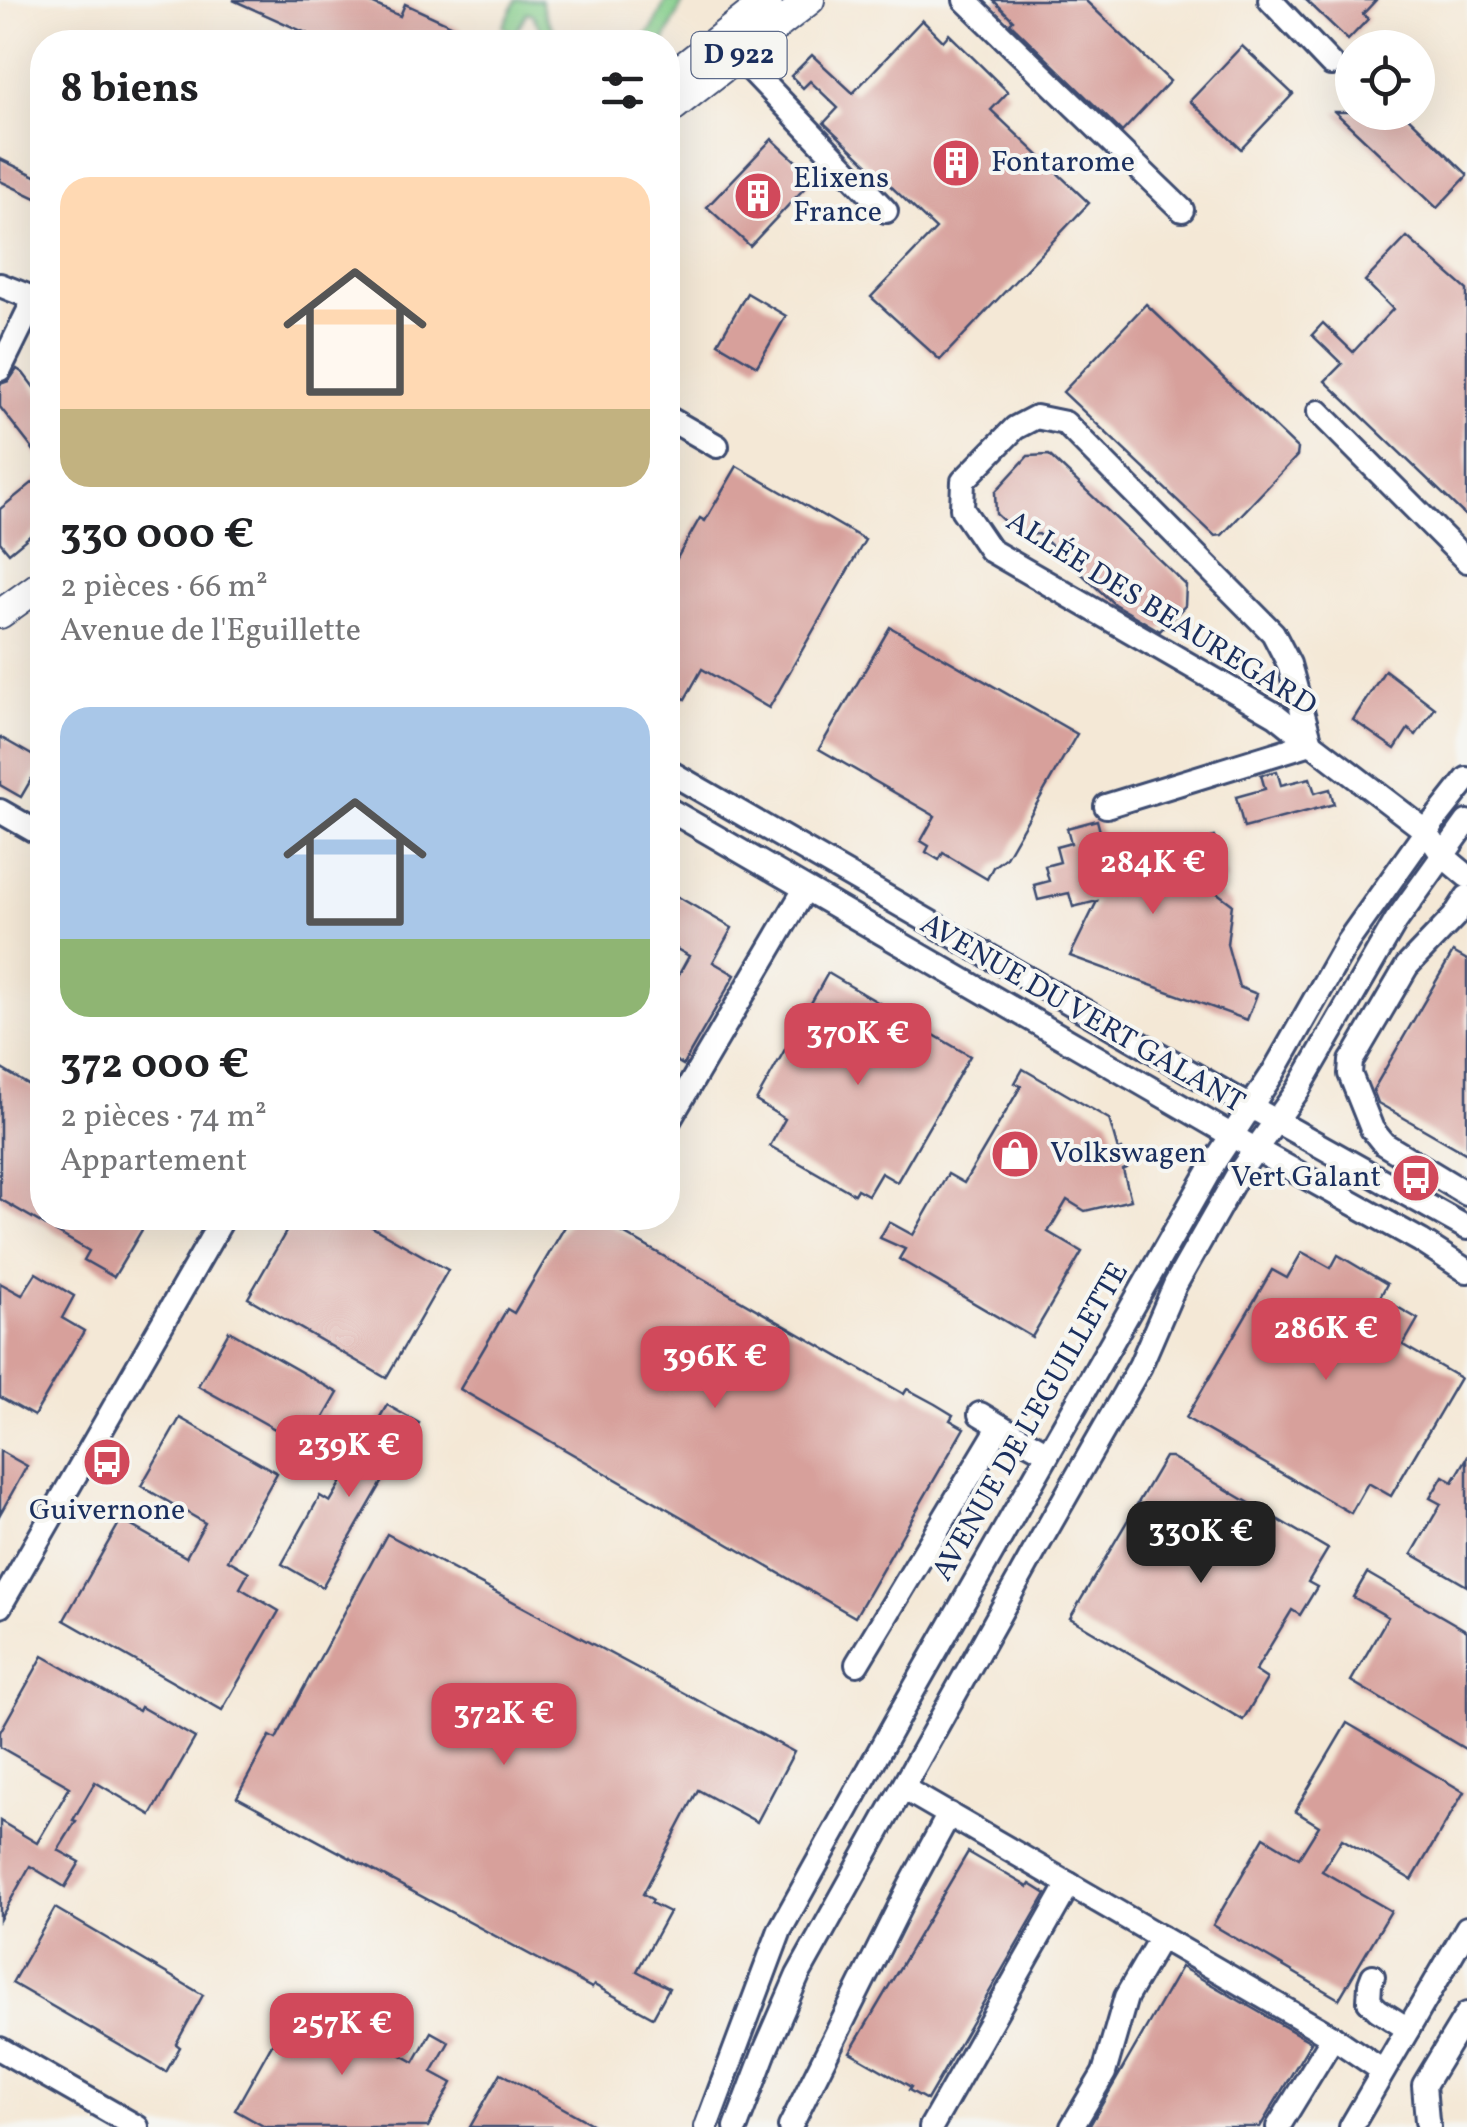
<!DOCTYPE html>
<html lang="fr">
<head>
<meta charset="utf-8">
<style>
	:root { --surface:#fff; --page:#f6f6f6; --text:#202124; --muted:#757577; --accent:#d1495b }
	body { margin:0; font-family:Vollkorn,serif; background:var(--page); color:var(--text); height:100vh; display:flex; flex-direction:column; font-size:38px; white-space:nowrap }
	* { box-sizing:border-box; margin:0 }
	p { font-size:32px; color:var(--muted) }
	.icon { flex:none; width:55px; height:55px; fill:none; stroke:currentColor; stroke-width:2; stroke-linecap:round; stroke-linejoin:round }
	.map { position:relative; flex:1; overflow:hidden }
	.panel { position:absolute; left:30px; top:30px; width:650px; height:1200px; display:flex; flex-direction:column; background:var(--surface); border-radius:40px; box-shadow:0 10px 40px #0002 }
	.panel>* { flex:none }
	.tools { position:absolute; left:1335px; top:30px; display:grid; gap:20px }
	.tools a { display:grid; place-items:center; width:100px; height:100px; border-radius:50%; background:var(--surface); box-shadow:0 10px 40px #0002; font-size:50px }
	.price { position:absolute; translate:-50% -85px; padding:0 22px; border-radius:20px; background:var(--accent); color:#fff; font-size:32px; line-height:65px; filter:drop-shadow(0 2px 5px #0008) }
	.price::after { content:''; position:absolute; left:50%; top:60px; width:30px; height:22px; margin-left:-15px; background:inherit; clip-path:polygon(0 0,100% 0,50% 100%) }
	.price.current { background:#222; color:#fff }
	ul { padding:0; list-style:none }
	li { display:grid; align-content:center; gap:20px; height:530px; padding:0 30px }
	li span { display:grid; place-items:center; height:310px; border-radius:30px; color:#555 }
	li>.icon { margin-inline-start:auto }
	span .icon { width:180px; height:180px; fill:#fffc; stroke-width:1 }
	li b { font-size:42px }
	h2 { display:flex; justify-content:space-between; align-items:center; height:120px; padding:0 30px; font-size:42px }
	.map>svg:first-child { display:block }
	.green { fill:#85ce8b; stroke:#507e74; stroke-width:2.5 }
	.building { fill:#d7a09b }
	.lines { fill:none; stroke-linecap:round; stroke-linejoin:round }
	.minor-casing { stroke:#3c4b70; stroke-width:28 }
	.major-casing { stroke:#3c4b70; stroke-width:32 }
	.minor { stroke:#fff; stroke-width:22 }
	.major { stroke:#fff; stroke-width:28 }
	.labels { text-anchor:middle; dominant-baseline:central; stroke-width:8; stroke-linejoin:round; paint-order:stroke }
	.shield { fill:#f6f6f2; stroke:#5d6b8a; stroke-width:2.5 }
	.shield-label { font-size:28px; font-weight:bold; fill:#1b2f5e }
	.poi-label { font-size:30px; fill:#1b2f5e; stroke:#f6f6f2; text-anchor:start }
	.street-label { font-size:30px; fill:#1b2f5e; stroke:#f6f6f2 }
</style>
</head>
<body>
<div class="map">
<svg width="1467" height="2127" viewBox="0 0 1467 2127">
	<rect width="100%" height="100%" fill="#f6f6f2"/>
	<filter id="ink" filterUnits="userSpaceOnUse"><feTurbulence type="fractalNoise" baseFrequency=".01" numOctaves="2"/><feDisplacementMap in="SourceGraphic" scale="20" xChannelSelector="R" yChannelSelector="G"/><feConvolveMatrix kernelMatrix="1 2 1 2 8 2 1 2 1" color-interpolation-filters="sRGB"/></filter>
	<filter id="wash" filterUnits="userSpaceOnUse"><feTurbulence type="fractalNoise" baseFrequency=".0048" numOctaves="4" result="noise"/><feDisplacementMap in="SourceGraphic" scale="40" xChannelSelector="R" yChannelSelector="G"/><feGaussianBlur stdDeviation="2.25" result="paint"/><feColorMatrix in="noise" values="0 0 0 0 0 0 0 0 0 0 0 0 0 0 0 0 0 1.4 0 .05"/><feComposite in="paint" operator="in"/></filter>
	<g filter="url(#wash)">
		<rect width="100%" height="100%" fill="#f4e8d6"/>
		<!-- green -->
		<g class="green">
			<path d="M516 0H541C545 20 552 31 568 42H547L532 14 527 12 515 34 503 27Z"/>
			<path d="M666 0H684L664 42H638L652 29Z"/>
		</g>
		<g id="blocks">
			<!-- building -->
			<g class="building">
				<path d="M233 0H365L400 16 405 4 462 30 456 42H326Z"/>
				<path d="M993 0H1085L1170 81 1122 132 1010 23 1013 20Z"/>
				<path d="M1306 0H1376L1363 14 1368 19 1348 40Z"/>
				<path d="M922 20 943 41 949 34 1008 92 991 110 1089 203 940 360 871 297 936 229 824 123 838 108 810 81 803 88 791 76 812 55 853 93Z"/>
				<path d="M1242 46 1293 94 1241 149 1190 101Z"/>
				<path d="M1335 112H1403L1467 174V176L1437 208Z"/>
				<path d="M772 139 814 178 750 246 707 207Z"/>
				<path d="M0 159 42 179V201L0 181Z"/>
				<path d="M1407 237 1467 290V517L1325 381 1342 364 1312 335 1323 323 1353 352 1393 309 1365 281Z"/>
				<path d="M747 293 786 316 757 366 718 343Z"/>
				<path d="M1146 304 1298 449 1297 456 1222 535 1215 536 1063 392Z"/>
				<path d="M17 369 23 373 42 398V461L0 407V384L9 381Z"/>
				<path d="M1049 455 1186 585 1185 606 1160 631 1114 604 1039 534 1020 536 996 514 995 492 1028 456Z"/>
				<path d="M737 466 865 540 769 708 702 669 685 699 668 689V574L700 518 705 521Z"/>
				<path d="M42 475V526L9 553 0 542V509Z"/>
				<path d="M890 627 1077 734 1006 857 993 867 987 879 943 853 939 860 926 852 929 846 921 841 935 816 819 749Z"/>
				<path d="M1385 670 1435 708 1416 735 1408 729 1395 749 1353 720Z"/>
				<path d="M0 737 42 761 21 797 0 785Z"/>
				<path d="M1277 771 1281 785 1310 778 1315 793 1330 789 1334 804 1244 828 1236 797 1265 789 1261 775Z"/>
				<path d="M1097 820 1109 865 1214 837 1227 881 1208 886 1232 904 1227 944 1239 987 1257 994 1247 1020 1070 956 1097 901 1073 907 1069 893 1038 900 1034 885 1049 881 1045 866 1060 862 1056 847 1071 843 1067 828Z"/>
				<path d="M668 891 732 928 713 962 735 975 683 1065 668 1056V994L689 956 668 944Z"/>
				<path d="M1453 952 1467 960V1154L1378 1103 1373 1090Z"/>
				<path d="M828 973 903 1017 906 1012 925 1023 922 1028 970 1056 897 1182 881 1173 868 1195 857 1189 854 1194 770 1146 785 1119 756 1101Z"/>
				<path d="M0 1068 42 1093V1218H149L114 1277 84 1260 89 1251 0 1199Z"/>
				<path d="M1023 1069 1109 1119 1118 1150 1122 1149 1127 1168 1123 1170 1131 1200 1085 1211 1067 1200 1048 1232 1082 1252 1032 1337 899 1259 905 1249 880 1238 889 1222 913 1235 948 1174 964 1183 1021 1086 1015 1083Z"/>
				<path d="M294 1218H356L448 1270 386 1378 248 1298Z"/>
				<path d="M570 1218H597L904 1394 907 1389 935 1404 953 1415 950 1420 964 1428 855 1617 460 1389 507 1309 514 1313Z"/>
				<path d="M1302 1252 1331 1268 1338 1255 1387 1284 1380 1297 1418 1319 1403 1345 1460 1378 1391 1496 1368 1483 1351 1513 1186 1418 1272 1270 1287 1278Z"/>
				<path d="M36 1273 74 1296 62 1318 84 1331 34 1416 0 1397V1283L22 1295Z"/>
				<path d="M229 1331 338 1393 307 1447 198 1386Z"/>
				<path d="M387 1405 419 1423 405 1447 403 1446 322 1587 282 1564 320 1496 330 1502Z"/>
				<path d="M180 1418 277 1473 228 1560 249 1572 240 1588 279 1611 222 1710 64 1620 121 1520 186 1557 205 1523 141 1486Z"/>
				<path d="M0 1451 27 1466 0 1514Z"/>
				<path d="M1165 1457H1171L1328 1549 1308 1582 1317 1587 1300 1615 1292 1610 1255 1671 1267 1679 1243 1720 1070 1618Z"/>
				<path d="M1467 1458V1586L1412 1554 1441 1504 1430 1498 1443 1476 1453 1482Z"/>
				<path d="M387 1534 794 1752 757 1822 698 1790 643 1894 653 1900 651 1903 669 1912 637 1971 669 1988 653 2017 594 1985 592 1988 237 1797 270 1736 276 1739Z"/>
				<path d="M1367 1573 1467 1631V1750L1351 1681 1388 1617 1353 1597Z"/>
				<path d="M43 1656 139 1711 141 1707 195 1738 151 1815 95 1782 73 1820 76 1821 58 1850 80 1862 65 1887 30 1866 0 1919V1821L37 1843 70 1787 0 1747V1732Z"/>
				<path d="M1347 1723 1464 1792 1412 1880 1342 1839 1322 1871 1391 1911 1339 1999 1213 1925 1264 1837 1299 1858 1319 1826 1295 1811Z"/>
				<path d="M968 1852 1028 1887 1030 1884 1046 1894 927 2100 909 2090 911 2087 850 2052Z"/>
				<path d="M55 1908 203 1995 176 2044 180 2047 166 2072 12 1983Z"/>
				<path d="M1181 1967 1311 2042 1260 2127H1089Z"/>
				<path d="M296 1996 414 2062 431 2032 449 2042 432 2072 452 2083 428 2127H265L235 2110 287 2017 285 2015Z"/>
				<path d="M501 2073 597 2127H470Z"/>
			</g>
		</g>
	</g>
	<g filter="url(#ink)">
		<use href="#blocks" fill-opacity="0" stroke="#3c4b70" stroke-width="2.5"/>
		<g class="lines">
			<!-- minor casing -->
			<g class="minor-casing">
				<g id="minor">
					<path d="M965 0 1182 210"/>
					<path d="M1270 0 1331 64"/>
					<path d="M738 56 886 211"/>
					<path d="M0 285 30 297 40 312"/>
					<path d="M0 369 33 302"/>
					<path d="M1319 412 1467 561"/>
					<path d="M1036 417 1065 423 1273 633 1289 664 1311 743 1276 715 990 550 962 509 963 481 1015 428Z"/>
					<path d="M668 418 717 446"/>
					<path d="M668 771 1221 1090 1467 1228"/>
					<path d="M1106 806 1311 743 1426 831 1443 856 1467 876"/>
					<path d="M668 809 1255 1149 1421 1241 1467 1271"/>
					<path d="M0 811 42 835"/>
					<path d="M1467 897 1454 917 1407 966 1355 1055 1351 1061 1350 1074 1372 1129 1384 1144 1467 1194"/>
					<path d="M668 1118 670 1119 805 889"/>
					<path d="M1000 1426 1048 1453"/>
					<path d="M0 1606 223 1218"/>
					<path d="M857 1664 1000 1426 980 1414"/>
					<path d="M903 1788 1333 2037 1278 2127"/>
					<path d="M1373 1976 1370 1984 1369 2001 1378 2010 1408 2029"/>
					<path d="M1333 2037 1383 2071"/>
					<path d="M0 2049 137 2127"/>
					<path d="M706 2127 780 1930 906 1703 1215 1161 1273 1073 1348 941 1426 831 1467 779"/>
					<path d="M736 2127 765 2051 798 1975 1034 1552 1140 1366 1175 1285 1238 1174 1298 1090 1396 921 1467 822"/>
					<path d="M790 2127 908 1890 949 1814"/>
					<path d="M931 2127 1069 1884"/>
					<path d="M1072 2127 1104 2073 1126 1997 1161 1937"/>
					<path d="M1351 2127 1467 1928"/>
					<path d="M1429 2127 1427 2121 1424 2085 1467 2014"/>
				</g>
			</g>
			<!-- major casing -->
			<g class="major-casing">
				<g id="major">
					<path d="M668 79 768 0"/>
					<path d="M668 111 810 0"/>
					<path d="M0 614 42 584"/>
				</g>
			</g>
			<!-- minor -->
			<use href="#minor" class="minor"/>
			<!-- major -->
			<use href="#major" class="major"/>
		</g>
	</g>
	<!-- icons -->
	<defs>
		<g id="building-disc" transform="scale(2.5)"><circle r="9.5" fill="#d1495b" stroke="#f6f6f2"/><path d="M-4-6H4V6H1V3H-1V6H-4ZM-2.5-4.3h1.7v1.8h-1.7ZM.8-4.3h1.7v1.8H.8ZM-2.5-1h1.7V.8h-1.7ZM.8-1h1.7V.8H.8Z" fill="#fff"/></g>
		<g id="shop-disc" transform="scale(2.5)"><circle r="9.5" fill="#d1495b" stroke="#f6f6f2"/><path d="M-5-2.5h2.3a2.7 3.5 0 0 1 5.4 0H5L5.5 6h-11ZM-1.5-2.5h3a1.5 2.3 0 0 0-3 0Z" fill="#fff"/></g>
		<g id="bus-disc" transform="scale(2.5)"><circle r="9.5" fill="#d1495b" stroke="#f6f6f2"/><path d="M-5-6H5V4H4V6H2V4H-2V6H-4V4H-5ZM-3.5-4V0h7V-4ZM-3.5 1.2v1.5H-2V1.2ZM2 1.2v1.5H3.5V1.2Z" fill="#fff"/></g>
	</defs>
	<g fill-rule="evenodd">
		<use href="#building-disc" x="956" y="163"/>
		<use href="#building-disc" x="758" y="196"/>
		<use href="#shop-disc" x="1015" y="1154"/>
		<use href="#bus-disc" x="1416" y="1178"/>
		<use href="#bus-disc" x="107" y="1462"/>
	</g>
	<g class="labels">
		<!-- shield labels -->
		<rect class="shield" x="691.5" y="32" width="95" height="46" rx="8"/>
		<g class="shield-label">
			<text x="739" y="55">D 922</text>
		</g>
		<!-- poi labels -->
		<g class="poi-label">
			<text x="991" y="163">Fontarome</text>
			<text x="793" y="179">Elixens<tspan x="793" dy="34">France</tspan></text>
			<text x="1050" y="1154">Volkswagen</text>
			<text x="1381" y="1178" text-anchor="end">Vert Galant</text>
			<text x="107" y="1511" text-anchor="middle">Guivernone</text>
		</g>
		<!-- street labels -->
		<g class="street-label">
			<text transform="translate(1161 614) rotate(32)">ALLÉE DES BEAUREGARD</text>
			<text transform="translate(1082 1014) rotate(30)">AVENUE DU VERT GALANT</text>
			<text transform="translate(1031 1422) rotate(-60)">AVENUE DE L'EGUILLETTE</text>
		</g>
	</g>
</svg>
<div class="tools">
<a><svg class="icon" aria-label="locate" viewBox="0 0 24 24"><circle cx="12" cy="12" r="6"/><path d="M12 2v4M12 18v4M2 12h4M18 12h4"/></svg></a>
</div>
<b class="price" style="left:1153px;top:917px">284K €</b>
<b class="price" style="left:858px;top:1088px">370K €</b>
<b class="price" style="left:1326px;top:1383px">286K €</b>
<b class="price" style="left:715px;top:1411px">396K €</b>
<b class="price" style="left:349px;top:1500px">239K €</b>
<b class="price current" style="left:1201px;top:1586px">330K €</b>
<b class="price" style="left:504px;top:1768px">372K €</b>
<b class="price" style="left:342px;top:2078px">257K €</b>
<section class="panel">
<h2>8 biens<svg class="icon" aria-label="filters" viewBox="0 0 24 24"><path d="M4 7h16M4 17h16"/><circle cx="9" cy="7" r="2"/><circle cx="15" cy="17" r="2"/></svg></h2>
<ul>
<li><span style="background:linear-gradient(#ffd9b3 75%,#c2b280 0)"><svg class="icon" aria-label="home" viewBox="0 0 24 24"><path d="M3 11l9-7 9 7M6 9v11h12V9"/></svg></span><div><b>330 000 €</b><p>2 pièces · 66 m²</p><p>Avenue de l'Eguillette</p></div></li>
<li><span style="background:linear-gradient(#a9c7e8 75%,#8fb573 0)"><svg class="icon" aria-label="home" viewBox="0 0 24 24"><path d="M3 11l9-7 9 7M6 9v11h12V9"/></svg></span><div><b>372 000 €</b><p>2 pièces · 74 m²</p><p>Appartement</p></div></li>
</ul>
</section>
</div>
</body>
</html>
